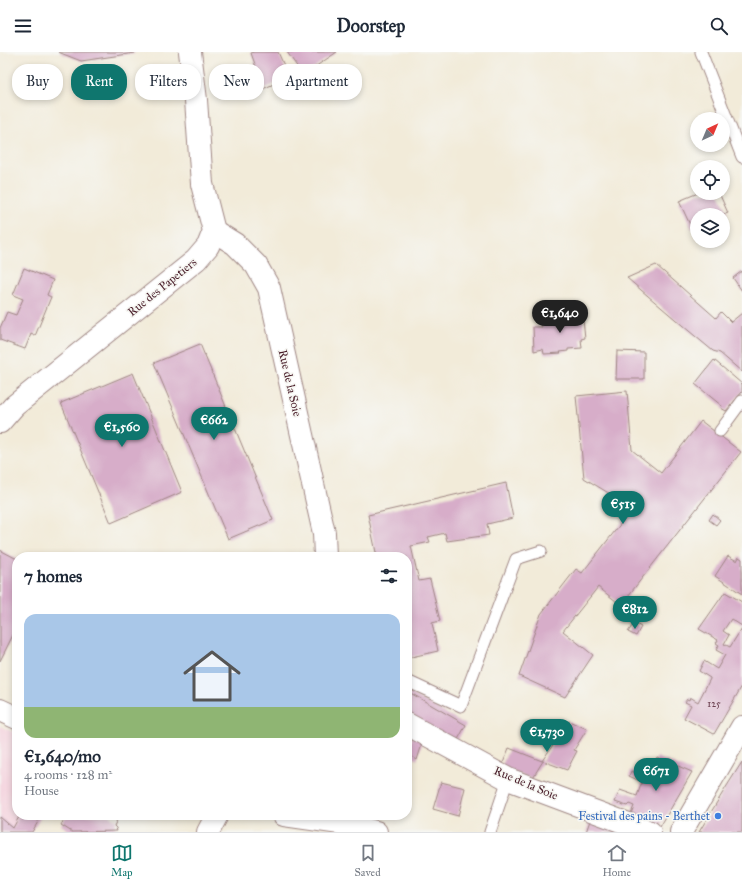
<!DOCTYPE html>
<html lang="en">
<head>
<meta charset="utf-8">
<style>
	:root { --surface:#fff; --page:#f2f2f3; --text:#1f2937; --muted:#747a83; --line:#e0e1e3; --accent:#0f766e }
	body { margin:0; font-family:"IM FELL Great Primer",serif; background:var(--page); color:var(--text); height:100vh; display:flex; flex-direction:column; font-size:15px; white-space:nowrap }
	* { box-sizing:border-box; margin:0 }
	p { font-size:13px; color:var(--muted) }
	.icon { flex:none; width:22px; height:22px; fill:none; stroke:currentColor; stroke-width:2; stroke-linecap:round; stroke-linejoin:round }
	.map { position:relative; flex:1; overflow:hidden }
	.side { position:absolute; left:12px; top:500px; width:400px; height:268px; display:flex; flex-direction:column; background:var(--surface); border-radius:16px; box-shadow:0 2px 6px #0003 }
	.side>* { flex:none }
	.hud { position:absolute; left:12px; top:12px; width:400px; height:36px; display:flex; gap:8px }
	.needle { width:26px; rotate:44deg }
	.controls { position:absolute; left:690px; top:60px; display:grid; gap:8px }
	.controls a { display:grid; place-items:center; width:40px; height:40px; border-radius:50%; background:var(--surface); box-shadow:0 2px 6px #0003; font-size:20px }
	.price { position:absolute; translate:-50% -34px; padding:0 9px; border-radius:14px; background:var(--accent); color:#fff; font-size:13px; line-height:26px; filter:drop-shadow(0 1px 2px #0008) }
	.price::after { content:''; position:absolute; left:50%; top:24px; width:12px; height:9px; margin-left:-6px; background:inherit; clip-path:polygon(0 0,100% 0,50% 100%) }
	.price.selected { background:#222; color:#fff }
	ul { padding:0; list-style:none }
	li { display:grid; align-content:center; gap:8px; height:212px; padding:0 12px }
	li+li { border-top:1px solid var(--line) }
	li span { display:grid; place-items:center; height:124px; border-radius:12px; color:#555 }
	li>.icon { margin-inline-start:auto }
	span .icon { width:72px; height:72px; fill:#fffc; stroke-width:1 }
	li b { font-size:17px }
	h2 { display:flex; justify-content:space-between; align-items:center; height:48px; padding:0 12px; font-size:17px }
	.chip { padding:0 14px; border-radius:16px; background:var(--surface); box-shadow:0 2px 6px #0003; font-size:14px; line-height:36px }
	.chip.selected { background:var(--accent); color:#fff }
	header { display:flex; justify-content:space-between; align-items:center; height:52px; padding:0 12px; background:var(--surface); font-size:18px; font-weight:700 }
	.tab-bar { display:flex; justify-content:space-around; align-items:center; height:56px; border-top:1px solid var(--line); background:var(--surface); font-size:11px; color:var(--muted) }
	.tab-bar a { display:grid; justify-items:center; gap:2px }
	.tab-bar .selected { color:var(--accent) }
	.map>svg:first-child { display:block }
	.built { fill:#f4cfdc }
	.building { fill:#d7adc9 }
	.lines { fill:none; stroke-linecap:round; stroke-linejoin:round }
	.service-casing { stroke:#9e8582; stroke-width:13 }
	.minor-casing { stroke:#9e8582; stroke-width:24 }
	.tertiary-casing { stroke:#9e8582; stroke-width:24 }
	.service { stroke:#fff; stroke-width:11 }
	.minor { stroke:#fff; stroke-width:22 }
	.tertiary { stroke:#fff; stroke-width:22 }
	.shop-dot { fill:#3f7fe0; stroke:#f6f6f2; stroke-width:1.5 }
	.labels { text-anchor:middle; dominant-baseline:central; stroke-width:3; stroke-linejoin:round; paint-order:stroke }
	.number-label { font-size:10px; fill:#6d4252 }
	.street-label { font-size:12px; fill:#4a1f2b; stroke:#f6f6f2 }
	.shop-label { font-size:12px; fill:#366cbe; stroke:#f6f6f2; text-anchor:end }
</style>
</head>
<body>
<header><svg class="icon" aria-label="menu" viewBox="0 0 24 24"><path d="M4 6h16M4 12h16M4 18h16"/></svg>Doorstep<svg class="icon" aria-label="search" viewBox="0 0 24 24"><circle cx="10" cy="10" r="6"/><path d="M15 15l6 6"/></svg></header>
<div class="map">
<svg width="742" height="780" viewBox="0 0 742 780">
	<rect width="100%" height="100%" fill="#f6f6f2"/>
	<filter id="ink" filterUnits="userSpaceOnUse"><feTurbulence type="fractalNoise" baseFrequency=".025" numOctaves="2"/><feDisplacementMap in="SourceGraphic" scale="8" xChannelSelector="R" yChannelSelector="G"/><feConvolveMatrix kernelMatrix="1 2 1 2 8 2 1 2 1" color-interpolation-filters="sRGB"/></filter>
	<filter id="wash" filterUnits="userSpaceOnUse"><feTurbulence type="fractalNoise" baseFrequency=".012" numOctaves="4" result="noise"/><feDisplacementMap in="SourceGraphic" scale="16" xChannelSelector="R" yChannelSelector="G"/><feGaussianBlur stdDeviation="0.9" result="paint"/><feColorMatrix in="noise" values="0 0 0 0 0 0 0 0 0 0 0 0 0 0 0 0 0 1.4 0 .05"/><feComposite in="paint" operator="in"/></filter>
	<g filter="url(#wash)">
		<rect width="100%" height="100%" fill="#f2ebd9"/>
		<!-- built -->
		<path class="built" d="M0 674 17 682V763H20L10 780H0Z"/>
		<g id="blocks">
			<!-- building -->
			<g class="building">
				<path d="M58 0H135V1L81 9Z"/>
				<path d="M254 0H278L289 25 243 46 233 24 256 15 251 1Z"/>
				<path d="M287 0H337L303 23Z"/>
				<path d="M698 141H719L728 161 723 163H697V175L692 177 679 149Z"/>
				<path d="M656 213 716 266 721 260 731 270 742 261V320L720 301 713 299 689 279 627 226Z"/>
				<path d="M24 216 53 228 47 243 51 245 35 284 31 282 25 297 0 288V276L7 260 16 263 23 247 13 243Z"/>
				<path d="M742 219V239L733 226Z"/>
				<path d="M582 258 585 286 581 287 582 296 568 297V299L560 300 561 301 544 302 543 297 534 299 533 275H542L541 270 557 268V265L570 264 569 260Z"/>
				<path d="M200 292 273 468 228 487 154 311Z"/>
				<path d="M617 299 644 300V327H616Z"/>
				<path d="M714 308 742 332V340L726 359 721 356 722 354 695 332Z"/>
				<path d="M133 321 182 440 111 471 61 351Z"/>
				<path d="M627 339 632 398 661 421 701 369 741 400 621 553 598 535 563 579 593 603 565 645 519 624 541 562 576 517 582 521 633 456 584 426 576 344Z"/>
				<path d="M506 431 513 466 487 472 489 483 447 489 445 481 428 485 430 490 411 494 419 529 430 527 440 569 432 571 438 599 407 606V505H377L368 463Z"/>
				<path d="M713 462 720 468 716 473 709 468Z"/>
				<path d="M0 498 17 507V575L0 609Z"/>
				<path d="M728 504 737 509 739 505 742 507V542L715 524Z"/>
				<path d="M725 540 742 550V574L731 567 723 579 729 583 724 592 730 595 742 576V634L714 682 684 666 691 653 685 650 687 647 689 648 690 645 698 650 710 627V626L699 619 704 609 717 617 725 603 716 598 719 593 716 591 718 588 699 577Z"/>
				<path d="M634 571 641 575 636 584 628 580Z"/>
				<path d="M407 639 466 673 456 691 407 662Z"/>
				<path d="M569 669 587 677 574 698 577 699 567 718 543 709 532 727 501 716 509 696 542 709Z"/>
				<path d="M413 683 423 689 417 708 407 701Z"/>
				<path d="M657 705 692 720 660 775 630 764 634 754 629 752 627 754 615 750 620 738 637 744 642 730 629 724 631 719 648 726 649 723H647L648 720 650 721Z"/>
				<path d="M742 710V780H699L725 737Z"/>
				<path d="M441 730 465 736 458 764 433 757Z"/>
				<path d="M20 763H42L32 780H0V765L13 776Z"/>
				<path d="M67 763H108L117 768 114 774 116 776 117 779 72 780 61 773Z"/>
				<path d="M592 763 637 780H586Z"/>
			</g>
		</g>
	</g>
	<g filter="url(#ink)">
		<use href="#blocks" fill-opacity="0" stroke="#9e8582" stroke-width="1"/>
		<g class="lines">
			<!-- service casing -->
			<g class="service-casing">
				<g id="service">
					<path d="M701 0 742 105"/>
					<path d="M720 379 742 349"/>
					<path d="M407 629 461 654 516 507 541 499"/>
					<path d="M490 780 508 727"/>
				</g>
			</g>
			<!-- minor casing -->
			<g class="minor-casing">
				<g id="minor">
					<path d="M214 179 235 192 256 213 269 236 324 481 325 505"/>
					<path d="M0 370 14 354 196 208 208 194 214 179 202 132 196 48 190 0"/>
					<path d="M407 672 508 727 650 780"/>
					<path d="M208 780 217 763"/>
				</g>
			</g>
			<!-- tertiary casing -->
			<g class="tertiary-casing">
				<g id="tertiary">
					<path d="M0 658 17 666"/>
					<path d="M284 763 347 772 376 780"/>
					<path d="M681 780 742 675"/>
				</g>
			</g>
			<!-- service -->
			<use href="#service" class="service"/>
			<!-- minor -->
			<use href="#minor" class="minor"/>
			<!-- tertiary -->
			<use href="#tertiary" class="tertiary"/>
		</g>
	</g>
	<!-- markers -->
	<circle class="shop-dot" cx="718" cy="764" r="4"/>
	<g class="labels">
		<!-- number labels -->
		<g class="number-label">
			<text x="714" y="652">125</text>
		</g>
		<!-- street labels -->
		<g class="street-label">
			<text transform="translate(162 235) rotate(-39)">Rue des Papetiers</text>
			<text transform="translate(290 331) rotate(77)">Rue de la Soie</text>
			<text transform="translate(526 731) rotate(23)">Rue de la Soie</text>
		</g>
		<!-- shop labels -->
		<g class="shop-label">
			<text x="710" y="764">Festival des pains - Berthet</text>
		</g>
	</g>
</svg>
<div class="controls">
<a><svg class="needle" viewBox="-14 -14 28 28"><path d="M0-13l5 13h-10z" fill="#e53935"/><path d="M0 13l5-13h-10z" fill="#747a83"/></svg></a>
<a><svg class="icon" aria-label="locate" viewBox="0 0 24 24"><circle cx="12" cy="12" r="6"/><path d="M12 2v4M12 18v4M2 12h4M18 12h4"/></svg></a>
<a><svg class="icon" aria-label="layers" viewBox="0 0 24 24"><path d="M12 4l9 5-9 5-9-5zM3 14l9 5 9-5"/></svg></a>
</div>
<b class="price selected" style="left:560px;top:282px">€1,640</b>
<b class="price" style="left:214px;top:389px">€662</b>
<b class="price" style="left:122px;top:396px">€1,560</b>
<b class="price" style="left:623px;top:473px">€515</b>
<b class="price" style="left:635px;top:578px">€812</b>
<b class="price" style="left:547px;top:701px">€1,730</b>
<b class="price" style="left:656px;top:740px">€671</b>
<div class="hud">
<a class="chip">Buy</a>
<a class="chip selected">Rent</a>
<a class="chip">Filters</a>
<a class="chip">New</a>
<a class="chip">Apartment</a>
</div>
<section class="side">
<h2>7 homes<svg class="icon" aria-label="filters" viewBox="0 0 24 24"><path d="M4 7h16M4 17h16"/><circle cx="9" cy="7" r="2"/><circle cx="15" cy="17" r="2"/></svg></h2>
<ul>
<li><span style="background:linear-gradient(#a9c7e8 75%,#8fb573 0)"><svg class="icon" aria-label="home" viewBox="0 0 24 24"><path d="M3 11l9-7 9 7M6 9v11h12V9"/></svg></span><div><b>€1,640/mo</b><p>4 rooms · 128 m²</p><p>House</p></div></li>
</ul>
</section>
</div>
<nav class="tab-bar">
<a class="selected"><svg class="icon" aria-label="map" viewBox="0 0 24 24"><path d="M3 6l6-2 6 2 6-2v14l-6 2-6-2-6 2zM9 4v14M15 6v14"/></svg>Map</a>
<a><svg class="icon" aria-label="saved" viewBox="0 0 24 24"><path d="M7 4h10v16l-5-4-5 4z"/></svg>Saved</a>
<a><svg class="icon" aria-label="home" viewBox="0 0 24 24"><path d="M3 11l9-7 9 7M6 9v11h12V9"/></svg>Home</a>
</nav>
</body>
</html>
